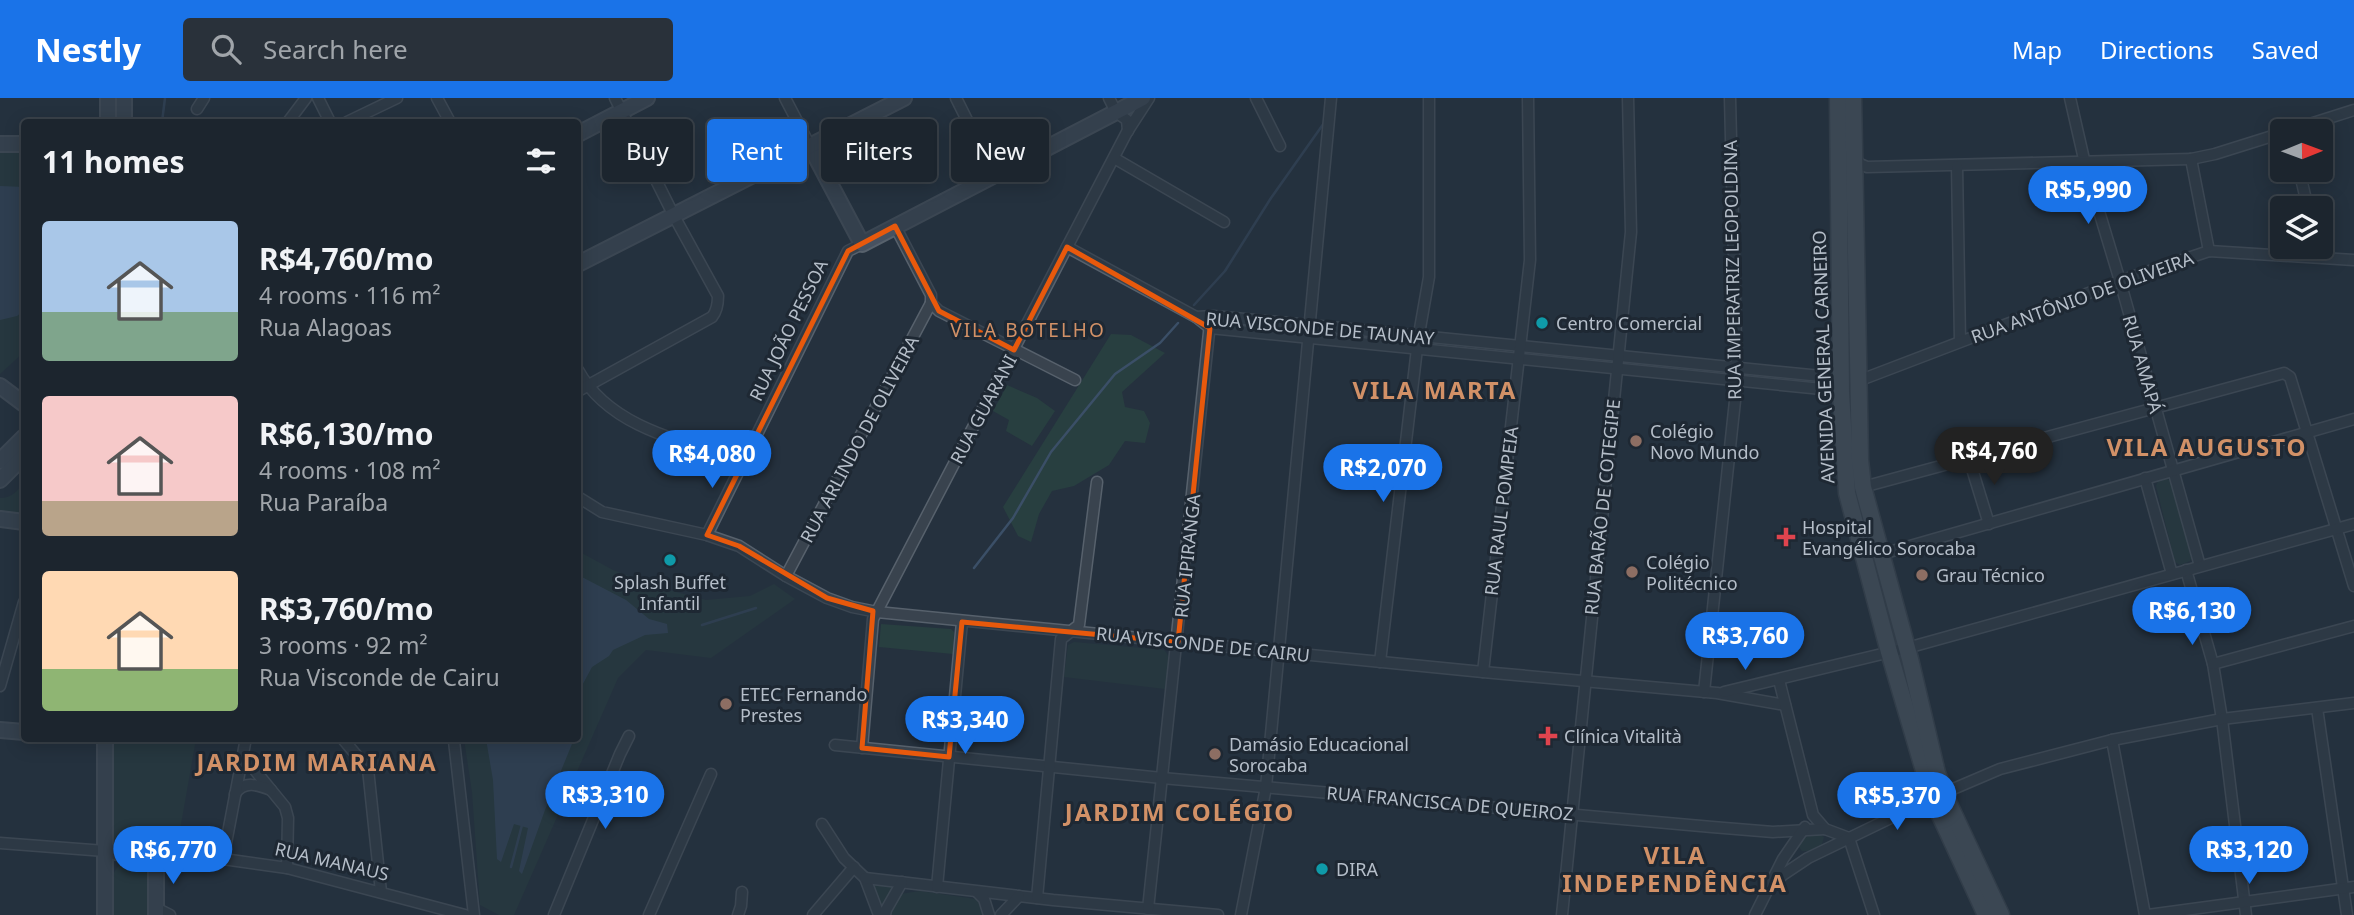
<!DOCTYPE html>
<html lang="en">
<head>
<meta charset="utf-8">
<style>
	:root { --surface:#1c252e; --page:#29313a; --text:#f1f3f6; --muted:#a0a5aa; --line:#3a424a; --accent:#1a73e8 }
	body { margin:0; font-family:"Noto Sans",sans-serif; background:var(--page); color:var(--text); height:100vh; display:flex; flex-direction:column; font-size:26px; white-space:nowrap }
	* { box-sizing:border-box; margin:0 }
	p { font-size:23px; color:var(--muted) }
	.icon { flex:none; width:38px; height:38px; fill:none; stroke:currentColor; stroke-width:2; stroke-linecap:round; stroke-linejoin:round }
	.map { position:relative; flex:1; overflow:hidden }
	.side { position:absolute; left:21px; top:21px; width:560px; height:623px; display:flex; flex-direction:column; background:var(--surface); border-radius:7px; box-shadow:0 4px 18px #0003,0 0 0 2px var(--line) }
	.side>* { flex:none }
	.guide { position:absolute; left:602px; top:21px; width:665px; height:63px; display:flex; gap:14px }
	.needle { width:46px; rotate:89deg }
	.tools { position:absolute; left:2270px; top:21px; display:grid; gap:14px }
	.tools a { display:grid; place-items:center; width:63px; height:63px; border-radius:7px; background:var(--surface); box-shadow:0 4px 18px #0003,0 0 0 2px var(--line); font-size:35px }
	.price { position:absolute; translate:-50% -60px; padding:0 16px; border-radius:24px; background:var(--accent); color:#fff; font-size:23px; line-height:46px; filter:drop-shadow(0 2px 4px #0008) }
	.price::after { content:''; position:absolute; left:50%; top:42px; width:21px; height:16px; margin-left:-10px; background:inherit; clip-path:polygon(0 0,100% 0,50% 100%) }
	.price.selected { background:#222; color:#fff }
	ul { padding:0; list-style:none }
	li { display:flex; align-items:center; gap:21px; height:175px; padding:0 21px }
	li span { display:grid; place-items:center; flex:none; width:196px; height:140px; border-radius:7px; color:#555 }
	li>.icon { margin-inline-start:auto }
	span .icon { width:84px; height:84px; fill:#fffc; stroke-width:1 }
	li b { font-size:30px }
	h2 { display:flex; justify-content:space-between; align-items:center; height:84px; padding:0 21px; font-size:30px }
	.chip { padding:0 24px; border-radius:7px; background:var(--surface); box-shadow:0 4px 18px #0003,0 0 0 2px var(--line); font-size:24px; line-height:63px }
	.chip.selected { background:var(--accent); color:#fff }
	header { display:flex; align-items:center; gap:42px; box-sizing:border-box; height:98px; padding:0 35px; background:var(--accent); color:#fff }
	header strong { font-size:33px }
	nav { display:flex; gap:38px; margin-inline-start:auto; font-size:24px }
	.search { width:490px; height:63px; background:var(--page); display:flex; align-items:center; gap:18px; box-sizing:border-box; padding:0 24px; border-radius:7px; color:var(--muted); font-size:26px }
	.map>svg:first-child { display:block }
	.green { fill:#283f40 }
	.water { fill:#3b4f67 }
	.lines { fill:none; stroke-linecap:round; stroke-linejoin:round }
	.stream { stroke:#3b4f67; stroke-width:2.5 }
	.street-casing { stroke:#57616c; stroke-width:13 }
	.secondary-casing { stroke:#57616c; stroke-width:18 }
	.primary-casing { stroke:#424c57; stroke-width:19 }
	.street { stroke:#39434e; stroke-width:10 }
	.secondary { stroke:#475261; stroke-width:14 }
	.primary { stroke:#57626e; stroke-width:16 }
	.marked { fill:none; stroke:#e8590c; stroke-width:5; stroke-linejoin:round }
	.culture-dot { fill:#0f9aa8; stroke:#1e2833; stroke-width:2.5 }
	.education-dot { fill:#8d6e63; stroke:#1e2833; stroke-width:2.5 }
	.health-dot { fill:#e0444e; stroke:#1e2833; stroke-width:2.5 }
	.labels { text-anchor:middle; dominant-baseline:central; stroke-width:6; stroke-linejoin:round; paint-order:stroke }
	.street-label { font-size:18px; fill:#b5bec9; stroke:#1e2833 }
	.poi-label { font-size:18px; fill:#b5bec9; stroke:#1e2833; text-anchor:start }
	.neighbourhood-label { font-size:19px; letter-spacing:2px; fill:#d29167; stroke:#1e2833 }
	.district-label { font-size:24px; font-weight:bold; letter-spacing:2px; fill:#d29167; stroke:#1e2833 }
</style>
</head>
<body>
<header>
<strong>Nestly</strong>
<div class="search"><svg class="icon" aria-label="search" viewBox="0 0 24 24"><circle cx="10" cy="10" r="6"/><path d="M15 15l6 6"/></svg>Search here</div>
<nav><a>Map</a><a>Directions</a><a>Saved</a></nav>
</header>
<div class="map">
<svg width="2354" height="817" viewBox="0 0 2354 817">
	<rect width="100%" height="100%" fill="#25313e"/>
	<!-- green -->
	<g class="green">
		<path d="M0 54 24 55V254L0 276Z"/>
		<path d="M1111 236 1131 237 1165 255 1122 294 1125 309 1144 313 1150 325 1145 345 1125 343 1109 367 1074 388 1052 393 1039 416 1031 444 1018 438 1003 409Z"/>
		<path d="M1007 287 1037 300 1055 313 1032 348 1006 333 1009 322 993 313Z"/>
		<path d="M2167 381 2171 383 2192 459 2190 463 2180 467 2175 464 2156 388 2158 383Z"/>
		<path d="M24 383V417L0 414V400C12 400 18 393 24 383Z"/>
		<path d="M578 453 613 472 669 492 706 502 750 498 774 486 795 501 711 560 646 552 618 580 514 817H499L480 807 472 694 464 641 578 640Z"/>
		<path d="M881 526 951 531 954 534 953 556 879 549Z"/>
		<path d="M1074 544 1164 552C1174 561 1167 578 1165 591L1064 579 1068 547Z"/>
		<path d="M112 641H196L177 749 116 746 113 739Z"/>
		<path d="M1818 735 1824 739 1822 746 1811 753H1802L1799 749C1801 740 1809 737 1818 735Z"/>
		<path d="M121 766 140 767 145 769 147 775V817H113C113 802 107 775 121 766Z"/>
		<path d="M870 786 893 789 880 810Z"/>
		<path d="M920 793 976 801 982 809 984 817H891L900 796Z"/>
	</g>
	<!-- water -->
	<g class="water">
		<path d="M0 88 24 89V212L17 218 0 222Z"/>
		<path d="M578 477 626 502 649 521 667 526 668 535 645 537 613 552 609 558 592 569 578 595Z"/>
		<path d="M486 641H574L545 712 522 776 519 773 528 730 514 726 501 764 497 761 493 682Z"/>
	</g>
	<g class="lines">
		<!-- stream -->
		<g class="stream">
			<path d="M162 24 165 0"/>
			<path d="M1194 207 1225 173 1271 100 1324 25"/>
			<path d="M974 470 1013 420 1051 354 1115 276 1160 245 1178 225"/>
			<path d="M702 527 756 510"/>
			<path d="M511 769 522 727"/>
		</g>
		<!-- street casing -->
		<g class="street-casing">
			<g id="street">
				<path d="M318 0 330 24"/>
				<path d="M437 0 450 24"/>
				<path d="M785 0 810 48"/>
				<path d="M956 0 994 76"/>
				<path d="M1109 0 1116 14 1127 22 1128 33"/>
				<path d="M1256 0 1280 48"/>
				<path d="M2070 0 2086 70 2120 183 2200 468"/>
				<path d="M197 11 204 0"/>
				<path d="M288 24 306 0"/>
				<path d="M347 24 397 0"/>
				<path d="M2288 33 2354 12"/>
				<path d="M1114 60 1224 124"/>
				<path d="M1855 60 1860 66 1867 69 2191 61 2215 56 2282 35"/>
				<path d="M2191 61 2209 153"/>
				<path d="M1957 68 1960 243"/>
				<path d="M2299 72 2308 110"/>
				<path d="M895 128 931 197V205L939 213 1075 282"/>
				<path d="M1067 149 1196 219 1210 230 1832 292 1841 295"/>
				<path d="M1196 219 1213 218 1310 227 1831 279 1840 276"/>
				<path d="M578 272C610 331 685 344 745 362"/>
				<path d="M1858 283 2120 183 2209 153 2354 162"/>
				<path d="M578 293 712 219C717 213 718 206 718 198L674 118 615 0"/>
				<path d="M1969 361 1989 426"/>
				<path d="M2145 380 2172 476"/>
				<path d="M1863 389 2284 275 2290 279 2354 488"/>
				<path d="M578 399 602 414 707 437 739 448 786 478 827 500 852 509 877 514 1483 574 1717 595 1785 607"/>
				<path d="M707 437 848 153 862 146"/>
				<path d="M1882 456 2354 321"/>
				<path d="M2186 472 2213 566 2222 621 2246 817"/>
				<path d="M786 478 931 205"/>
				<path d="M1380 564 1418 242 1429 179V0"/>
				<path d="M2213 566 2354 528"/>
				<path d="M1483 574 1530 162 1528 0"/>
				<path d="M1779 582 1813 717 1825 731 1849 740"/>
				<path d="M0 588 24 504"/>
				<path d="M1704 594 1737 284 1730 0"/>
				<path d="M1724 594 1907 550 2354 426"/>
				<path d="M2317 610 2347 817"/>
				<path d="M342 640 368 671 381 794"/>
				<path d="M452 640 454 643 474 817"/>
				<path d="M2112 642 2145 817"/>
				<path d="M835 647 1162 680 1712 729 1773 734 1825 731"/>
				<path d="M862 650 873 521 1127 34 1149 0"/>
				<path d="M242 661 249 665 285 709 288 720 287 770"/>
				<path d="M235 696C244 682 258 687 271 692"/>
				<path d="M822 726 844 760 865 780 879 817"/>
				<path d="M1849 740 1874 817"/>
				<path d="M0 745 105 753"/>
				<path d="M156 758 223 761 287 770 465 817"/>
				<path d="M223 761 246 640"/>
				<path d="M865 780 1053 802 1218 817"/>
				<path d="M937 789 962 524"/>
				<path d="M1765 793 1784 776 1808 760 1932 700 2000 671 2112 642 2222 621 2354 605"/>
				<path d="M977 794 984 801 989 817"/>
				<path d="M1037 800 1061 541 1079 527 1097 384"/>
				<path d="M156 810 170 817"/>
				<path d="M1148 811 1210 225"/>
				<path d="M554 817 620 656 629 638"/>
				<path d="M649 817 711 676"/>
				<path d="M738 817 741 808 742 794"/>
				<path d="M813 817 854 769"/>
				<path d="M885 817 886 812 902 784"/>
				<path d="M1001 817 1019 798"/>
				<path d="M1241 817 1266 689 1331 0"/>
				<path d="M1562 817 1631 134 1628 0"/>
				<path d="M1755 817 1783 761 1805 729"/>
				<path d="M2148 817 2354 789"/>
			</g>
		</g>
		<!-- secondary casing -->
		<g class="secondary-casing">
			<g id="secondary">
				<path d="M108 0V24"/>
				<path d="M124 24V0"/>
				<path d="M578 36 647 0"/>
				<path d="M0 46H24"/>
				<path d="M810 48 862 146 1143 0"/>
				<path d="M578 166 904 0"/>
				<path d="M0 288 24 306"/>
				<path d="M0 363 24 339"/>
				<path d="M0 382 24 358"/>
				<path d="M0 421 24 424"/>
				<path d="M0 632 24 634"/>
				<path d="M105 753 156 758V817"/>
				<path d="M105 817V640"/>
			</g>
		</g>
		<!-- primary casing -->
		<g class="primary-casing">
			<g id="primary">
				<path d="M1838 0 1841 295 1847 395 1889 554 1932 700 1986 817"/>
				<path d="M1853 0 1860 362 1863 389 1910 561 1937 675 1949 706 2001 817"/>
			</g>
		</g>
		<!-- street -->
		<use href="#street" class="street"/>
		<!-- secondary -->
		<use href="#secondary" class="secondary"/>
		<!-- primary -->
		<use href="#primary" class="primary"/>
	</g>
	<!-- marked area -->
	<path d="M0 0H2354V817H0ZM895 128 939 213 1014 252 1067 149 1210 230 1178 544 962 524 949 659 862 650 873 513 827 500 739 448 707 437 848 153Z" fill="#25313e" fill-opacity=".55" fill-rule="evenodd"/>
	<path class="marked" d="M895 128 939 213 1014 252 1067 149 1210 230 1178 544 962 524 949 659 862 650 873 513 827 500 739 448 707 437 848 153Z"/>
	<!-- markers -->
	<g class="culture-dot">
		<circle cx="1542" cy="225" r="7"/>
		<circle cx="670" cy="462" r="7"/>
		<circle cx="1322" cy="771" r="7"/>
	</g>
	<g class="education-dot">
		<circle cx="1636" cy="343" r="7"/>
		<circle cx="1632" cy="474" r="7"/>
		<circle cx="1922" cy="477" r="7"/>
		<circle cx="726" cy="606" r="7"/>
		<circle cx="1215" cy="656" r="7"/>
	</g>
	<g class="health-dot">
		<path d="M1782.5 428.5h7v7h7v7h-7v7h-7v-7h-7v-7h7z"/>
		<path d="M1544.5 627.5h7v7h7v7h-7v7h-7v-7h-7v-7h7z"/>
	</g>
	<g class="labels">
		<!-- street labels -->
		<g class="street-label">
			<text transform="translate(1732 172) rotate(-91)">RUA IMPERATRIZ LEOPOLDINA</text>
			<text transform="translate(2082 199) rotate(-20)">RUA ANTÔNIO DE OLIVEIRA</text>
			<text transform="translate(1320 230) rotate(5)">RUA VISCONDE DE TAUNAY</text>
			<text transform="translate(788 232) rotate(-64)">RUA JOÃO PESSOA</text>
			<text transform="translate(1823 259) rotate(-92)">AVENIDA GENERAL CARNEIRO</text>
			<text transform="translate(2143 266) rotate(74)">RUA AMAPÁ</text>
			<text transform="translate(983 311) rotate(-62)">RUA GUARANI</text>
			<text transform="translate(859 341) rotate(-62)">RUA ARLINDO DE OLIVEIRA</text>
			<text transform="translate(1602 409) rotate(-84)">RUA BARÃO DE COTEGIPE</text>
			<text transform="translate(1501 413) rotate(-83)">RUA RAUL POMPEIA</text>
			<text transform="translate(1187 458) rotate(-84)">RUA IPIRANGA</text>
			<text transform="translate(1203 546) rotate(6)">RUA VISCONDE DE CAIRU</text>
			<text transform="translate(1450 705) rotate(5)">RUA FRANCISCA DE QUEIROZ</text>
			<text transform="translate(332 763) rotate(13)">RUA MANAUS</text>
		</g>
		<!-- poi labels -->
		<g class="poi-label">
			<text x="1556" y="225">Centro Comercial</text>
			<text x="1650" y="333">Colégio<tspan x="1650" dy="21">Novo Mundo</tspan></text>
			<text x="1802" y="429">Hospital<tspan x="1802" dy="21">Evangélico Sorocaba</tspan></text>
			<text x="1646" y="464">Colégio<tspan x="1646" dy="21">Politécnico</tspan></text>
			<text x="1936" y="477">Grau Técnico</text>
			<text x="670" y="484" text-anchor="middle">Splash Buffet<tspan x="670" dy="21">Infantil</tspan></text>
			<text x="740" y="596">ETEC Fernando<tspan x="740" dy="21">Prestes</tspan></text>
			<text x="1564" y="638">Clínica Vitalità</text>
			<text x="1229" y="646">Damásio Educacional<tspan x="1229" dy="21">Sorocaba</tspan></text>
			<text x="1336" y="771">DIRA</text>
		</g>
		<!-- neighbourhood labels -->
		<g class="neighbourhood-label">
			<text x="1028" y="232">VILA BOTELHO</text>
		</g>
		<!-- district labels -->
		<g class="district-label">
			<text x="1435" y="291">VILA MARTA</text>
			<text x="2207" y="348">VILA AUGUSTO</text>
			<text x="317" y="663">JARDIM MARIANA</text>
			<text x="1180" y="713">JARDIM COLÉGIO</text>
			<text x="1675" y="756">VILA<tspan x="1675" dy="28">INDEPENDÊNCIA</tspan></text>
		</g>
	</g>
</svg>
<div class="tools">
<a><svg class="needle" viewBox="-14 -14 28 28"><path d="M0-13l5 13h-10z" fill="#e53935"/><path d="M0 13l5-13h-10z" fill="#a0a5aa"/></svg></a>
<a><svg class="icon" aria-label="layers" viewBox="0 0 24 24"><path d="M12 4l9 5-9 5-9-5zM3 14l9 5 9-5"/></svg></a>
</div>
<b class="price" style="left:2088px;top:128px">R$5,990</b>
<b class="price selected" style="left:1994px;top:389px">R$4,760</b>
<b class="price" style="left:712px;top:392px">R$4,080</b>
<b class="price" style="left:1383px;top:406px">R$2,070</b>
<b class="price" style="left:2192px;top:549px">R$6,130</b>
<b class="price" style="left:1745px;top:574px">R$3,760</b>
<b class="price" style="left:965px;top:658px">R$3,340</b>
<b class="price" style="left:605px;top:733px">R$3,310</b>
<b class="price" style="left:1897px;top:734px">R$5,370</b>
<b class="price" style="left:173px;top:788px">R$6,770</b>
<b class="price" style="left:2249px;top:788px">R$3,120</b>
<div class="guide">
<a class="chip">Buy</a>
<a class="chip selected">Rent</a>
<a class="chip">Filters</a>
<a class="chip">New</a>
</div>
<section class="side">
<h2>11 homes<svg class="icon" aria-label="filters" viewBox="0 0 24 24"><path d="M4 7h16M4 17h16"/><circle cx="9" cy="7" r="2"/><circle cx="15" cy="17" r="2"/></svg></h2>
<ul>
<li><span style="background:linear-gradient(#a9c7e8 65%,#7fa58c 0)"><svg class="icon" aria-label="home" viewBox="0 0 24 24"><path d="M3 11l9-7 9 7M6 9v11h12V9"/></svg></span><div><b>R$4,760/mo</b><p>4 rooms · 116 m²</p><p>Rua Alagoas</p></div></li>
<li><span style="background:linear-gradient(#f6c9c9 75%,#b9a48a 0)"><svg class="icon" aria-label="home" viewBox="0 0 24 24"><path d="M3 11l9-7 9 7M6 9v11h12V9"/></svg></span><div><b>R$6,130/mo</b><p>4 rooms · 108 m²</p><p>Rua Paraíba</p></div></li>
<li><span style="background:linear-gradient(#ffd9b3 70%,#8fb573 0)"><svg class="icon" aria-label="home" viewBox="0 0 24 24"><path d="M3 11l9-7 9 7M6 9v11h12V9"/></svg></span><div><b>R$3,760/mo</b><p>3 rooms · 92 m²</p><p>Rua Visconde de Cairu</p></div></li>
</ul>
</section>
</div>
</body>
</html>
